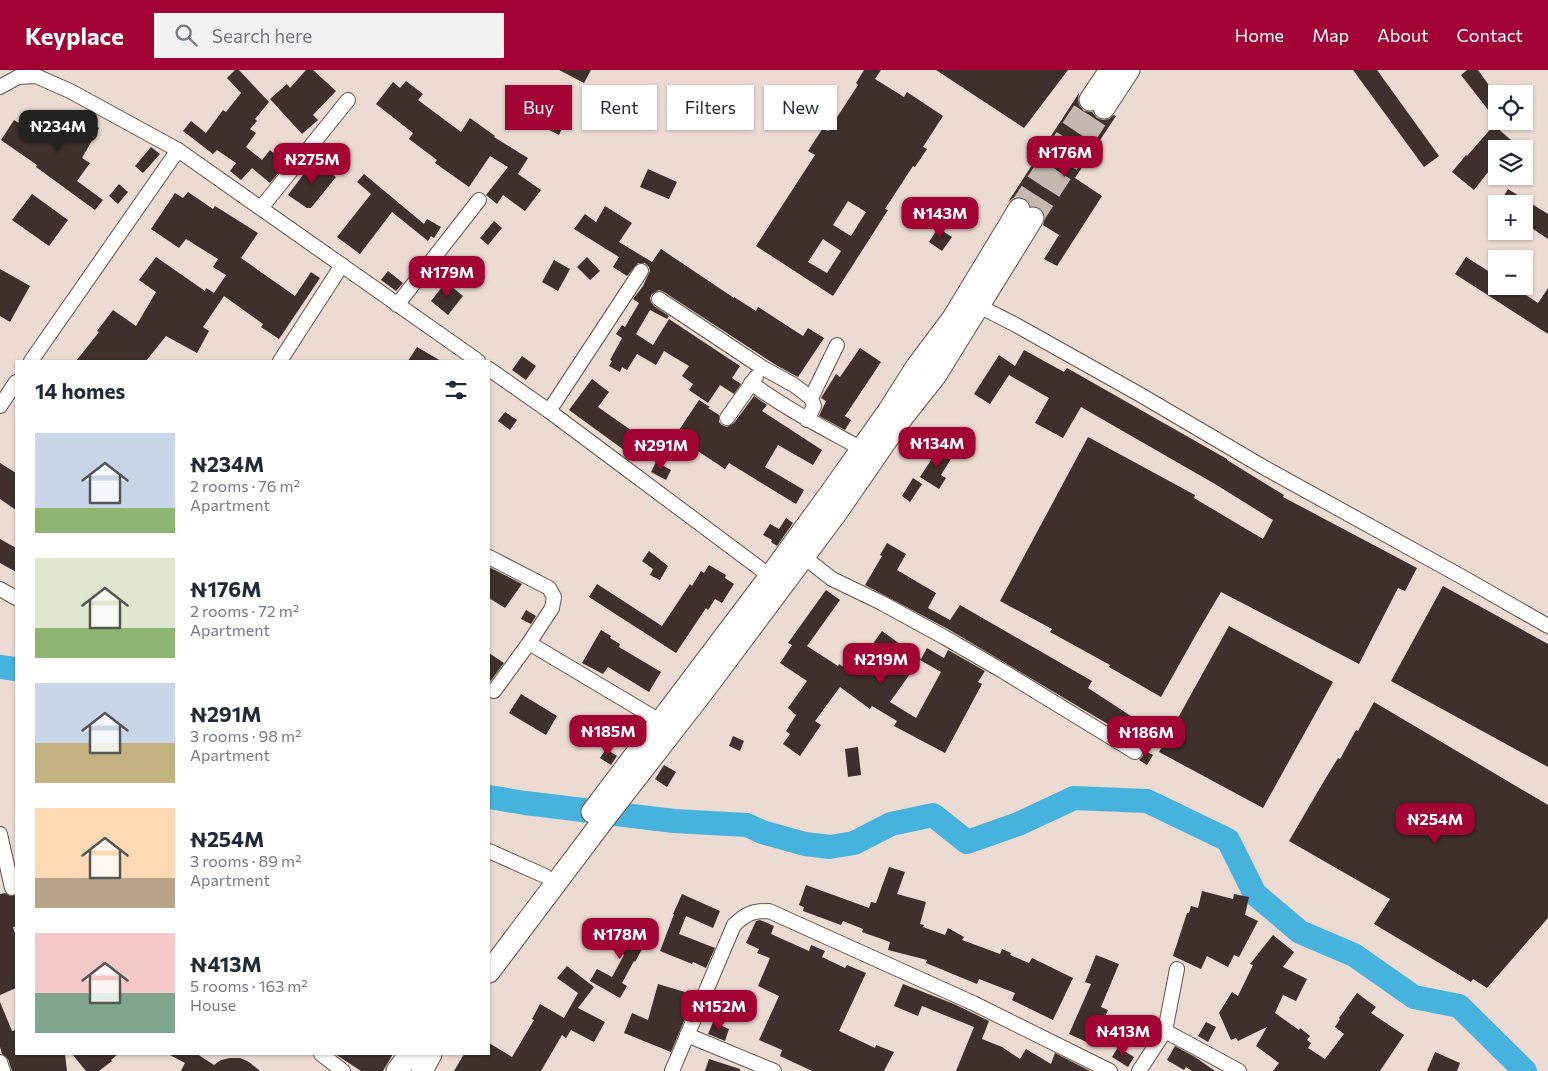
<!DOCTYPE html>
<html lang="en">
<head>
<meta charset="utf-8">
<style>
	:root { --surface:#fff; --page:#f2f2f3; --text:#1f2937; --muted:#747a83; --accent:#a20234 }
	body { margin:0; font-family:Commissioner,sans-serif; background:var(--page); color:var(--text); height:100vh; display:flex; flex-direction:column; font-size:19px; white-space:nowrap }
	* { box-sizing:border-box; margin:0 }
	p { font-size:16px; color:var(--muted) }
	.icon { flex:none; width:28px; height:28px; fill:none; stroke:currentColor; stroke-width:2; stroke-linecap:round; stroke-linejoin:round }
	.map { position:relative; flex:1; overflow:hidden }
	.sheet { position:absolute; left:15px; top:290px; width:475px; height:695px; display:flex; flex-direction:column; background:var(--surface); border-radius:0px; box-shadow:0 1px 4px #0004 }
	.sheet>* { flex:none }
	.hud { position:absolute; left:505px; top:15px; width:475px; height:45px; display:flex; gap:10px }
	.controls { position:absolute; left:1488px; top:15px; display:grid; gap:10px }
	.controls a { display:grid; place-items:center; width:45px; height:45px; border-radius:0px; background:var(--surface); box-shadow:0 1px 4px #0004; font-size:25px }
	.price { position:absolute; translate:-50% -42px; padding:0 11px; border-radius:10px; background:var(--accent); color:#fff; font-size:16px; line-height:32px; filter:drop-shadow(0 1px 2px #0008) }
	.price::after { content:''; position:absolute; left:50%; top:30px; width:15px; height:11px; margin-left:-8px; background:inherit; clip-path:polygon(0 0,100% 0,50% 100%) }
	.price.selected { background:#222; color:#fff }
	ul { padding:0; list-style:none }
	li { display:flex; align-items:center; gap:15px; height:125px; padding:0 20px }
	li span { display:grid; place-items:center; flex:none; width:140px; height:100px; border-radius:0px; color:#555 }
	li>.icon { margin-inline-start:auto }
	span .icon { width:60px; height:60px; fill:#fffc; stroke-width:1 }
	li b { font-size:21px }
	h2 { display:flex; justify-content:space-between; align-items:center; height:60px; padding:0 20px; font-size:21px }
	.chip { padding:0 18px; border-radius:0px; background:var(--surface); box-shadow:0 1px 4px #0004; font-size:18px; line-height:45px }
	.chip.selected { background:var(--accent); color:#fff }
	header { display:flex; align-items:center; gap:30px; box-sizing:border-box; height:70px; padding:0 25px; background:var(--accent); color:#fff }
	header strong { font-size:24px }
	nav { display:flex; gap:28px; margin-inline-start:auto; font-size:18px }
	.search { width:350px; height:45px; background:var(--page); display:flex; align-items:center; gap:12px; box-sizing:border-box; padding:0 18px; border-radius:0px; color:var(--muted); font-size:19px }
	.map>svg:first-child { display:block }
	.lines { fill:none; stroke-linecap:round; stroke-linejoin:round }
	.river { stroke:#45b3de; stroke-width:24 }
	.building { fill:#3f302e; fill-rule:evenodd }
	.primary-tunnel { stroke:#c6b8b0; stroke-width:21; stroke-dasharray:21 11; stroke-linecap:butt }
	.street-casing { stroke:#62544c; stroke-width:16 }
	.primary-casing { stroke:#62544c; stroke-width:23 }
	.street { stroke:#fff; stroke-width:14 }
	.primary { stroke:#fff; stroke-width:21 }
</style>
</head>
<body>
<header>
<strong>Keyplace</strong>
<div class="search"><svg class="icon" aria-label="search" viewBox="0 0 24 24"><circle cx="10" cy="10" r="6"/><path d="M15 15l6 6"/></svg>Search here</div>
<nav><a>Home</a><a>Map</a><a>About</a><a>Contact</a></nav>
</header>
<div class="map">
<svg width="1548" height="1001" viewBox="0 0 1548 1001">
	<rect width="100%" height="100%" fill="#ecdbd2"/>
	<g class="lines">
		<!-- river -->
		<g class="river">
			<path d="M0 597 16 599"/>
			<path d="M489 727 525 733 674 751 747 755 762 762 805 774 830 777 854 773 891 754 933 745 967 772 1018 754 1074 728 1147 731 1228 770 1255 824 1300 862 1354 885 1414 927 1459 936 1525 1001"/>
		</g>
	</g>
	<!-- building -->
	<g class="building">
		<path d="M235 0H239L269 32 255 49 257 51 250 59 256 63 246 77 262 90 270 80 286 94 270 113 252 98 241 110 230 101 236 93 217 80 213 84 183 61 191 51 206 63 223 40 226 42 241 23 227 8Z"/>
		<path d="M306 0H313L336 21 313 45 318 50 302 64 270 29 287 14 290 18Z"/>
		<path d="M559 0H591L584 13Z"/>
		<path d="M864 0H881L875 9 904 27 907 22 943 46 923 77 927 79 915 97 913 96 885 139 888 140 833 226 756 176 815 85 808 81 823 58 828 61 858 15 856 13ZM848 131 866 142 851 166 833 155ZM823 169 841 181 827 203 808 192Z"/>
		<path d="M936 0H1068L1024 58Z"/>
		<path d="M1353 0H1377L1439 86 1424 97Z"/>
		<path d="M1467 0H1478L1496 25V50L1461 5Z"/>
		<path d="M406 11 423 24 418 30 461 62 470 48 495 66 494 67 528 88 518 104 541 120 525 141 503 125 497 134 486 125 508 97 490 86 469 117 435 93 437 90 409 69 413 63 376 34 393 12 400 18Z"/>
		<path d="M1079 23 1078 30 1079 35 1084 41 1092 42 1097 48 1103 50 1109 49 1114 45 1116 46 1075 108 1102 126 1057 196 1044 189 1059 165 1043 155 1045 148 1044 142 1039 137 1031 136 1026 129 1020 127 1013 128 1008 132Z"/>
		<path d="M562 33 572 38 559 65 549 60Z"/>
		<path d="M69 41 99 58 82 88 90 93 77 111 103 130 95 140 36 97 37 95 1 70 14 50 22 55 26 49 36 56 39 54 57 65Z"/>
		<path d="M1494 55 1521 79H1496V92L1474 120 1452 102 1466 85 1467 86Z"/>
		<path d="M151 77 160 84 143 103 135 96Z"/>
		<path d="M314 90 336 107 311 138H307L288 125Z"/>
		<path d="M648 99 677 112 669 129 640 117Z"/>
		<path d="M364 104 424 154 427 149 441 157 434 168 431 166 428 171 392 142 360 184 337 167 371 124 357 112Z"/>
		<path d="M119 114 128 122 118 134 109 126Z"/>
		<path d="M1508 119 1548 144V169L1524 153V134H1499Z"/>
		<path d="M188 122 213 139 215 136 258 163 241 188 295 226 311 202 320 208 279 269 261 257 263 254 224 226 203 257 209 261 197 283 166 266 146 291H76L99 262 97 261 113 240 136 256 156 222 139 210 156 187 205 221 206 218 214 223 226 205 213 197 218 189 186 169 179 178 151 159 175 123 183 128Z"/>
		<path d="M32 124 68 150 49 176 12 150Z"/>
		<path d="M605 136 632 153 619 172 652 192 661 179 734 228V227L756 241 758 237 803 266 808 258 824 268 798 307 776 295 664 222 659 220 652 224 650 228 651 232 654 236 669 246 667 249 650 240 636 264 653 275 669 249 740 296 732 308 741 314 734 324 720 315 708 333 689 320 693 314 682 306 689 296 664 281 656 295 637 284 627 300 622 297 620 302 609 296 612 291 610 290 622 268 616 264 622 255 625 257 639 233 633 229 643 216 650 201 649 197 645 193H638L627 206 613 197 619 187 574 159 585 144 596 152Z"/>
		<path d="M494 151 502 158 488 175 480 168Z"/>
		<path d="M938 158 952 167 942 181 929 172Z"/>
		<path d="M587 187 600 201 590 210 577 197Z"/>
		<path d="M1466 187 1496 206V216H1512L1538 233 1548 218V264L1455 204Z"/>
		<path d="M554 190 570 199 558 221 542 212Z"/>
		<path d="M0 199 30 216 10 252 0 246Z"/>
		<path d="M388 201 403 213 396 221 381 210Z"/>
		<path d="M446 212 463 226 448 245 431 231Z"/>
		<path d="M417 277 441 291H408Z"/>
		<path d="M860 278 881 292 845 346 851 350 845 360 819 346 826 331 821 328 836 304 840 307Z"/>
		<path d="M1024 280 1064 302 1067 298 1227 389V390L1284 425 1283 427 1417 498 1405 521 1398 518 1359 594 1221 522 1198 561 1161 627 1109 597 1110 595 1050 562 1052 559 1000 531 1088 367 1195 425 1194 428 1263 469 1273 450 1215 414 1081 337 1063 368 1035 353 1049 328 1009 305 990 334 974 324 999 285 1015 296Z"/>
		<path d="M522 286 536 296 526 310 512 300Z"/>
		<path d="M592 309 609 322 598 337 635 363 624 380 569 340Z"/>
		<path d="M754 326 767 335 762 341 822 380 813 395 778 375 765 397 804 420 796 434 729 393 725 399 675 366 699 330 710 337 708 338 719 345V352L722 355 727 357 734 353Z"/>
		<path d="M505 342 517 350 510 360 498 351Z"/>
		<path d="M944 378 954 384 941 405 946 408 939 419 920 407 933 387 937 389Z"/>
		<path d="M656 392 671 400 666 410 651 402Z"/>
		<path d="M0 393 16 403V440L0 429Z"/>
		<path d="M913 408 922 414 910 432 902 426Z"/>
		<path d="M786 448 793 453 777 476 771 472 772 470 763 465 770 454 779 459Z"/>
		<path d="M0 469 16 478V502L0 493Z"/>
		<path d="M887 473 906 484 897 500 936 523 928 538 950 550 960 535 1092 611 1088 618 1134 648 1132 652 1140 658 1133 669 948 559 865 515 882 486 880 485Z"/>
		<path d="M649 481 668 496 660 510 650 505 653 499 642 491Z"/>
		<path d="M709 495 726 505 725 508 734 514 722 533 715 529 708 540 706 538 676 583 589 527 597 514 662 556 690 514 692 516 701 501 704 503Z"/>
		<path d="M489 497 522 514 505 538 489 528Z"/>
		<path d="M1443 516 1548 574V697L1391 611Z"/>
		<path d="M826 520 840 530 807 576 838 596 839 594 852 603 882 561 921 589 927 578 944 588 948 580 985 601 978 612 982 614 945 683 894 656 897 651 872 636 870 639 840 617 815 651 821 655 800 686 783 674 790 664 786 661 796 645 788 638 807 611 780 593 792 575 788 573ZM920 590 941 602 916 648 890 632Z"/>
		<path d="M526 540 536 546 531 554 521 549Z"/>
		<path d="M1229 556 1333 612 1263 738 1159 682Z"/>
		<path d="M601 560 611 566 610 568 620 574 619 577 661 602 649 622 608 597 603 604 582 593Z"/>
		<path d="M489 583 504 593 489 613Z"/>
		<path d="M521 624 557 646 546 665 509 643Z"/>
		<path d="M1374 632 1548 735V848L1487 918 1473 909 1471 912 1441 894 1374 854 1390 829 1289 771 1321 716 1338 688 1340 689 1356 660 1358 661Z"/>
		<path d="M733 666 744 671 740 681 729 676Z"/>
		<path d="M858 677 861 705 848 707 845 679Z"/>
		<path d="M606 679 617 686 611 695 600 688Z"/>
		<path d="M1143 680 1153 685 1147 695 1139 690 1143 686Z"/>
		<path d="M664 695 676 702 667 717 655 709Z"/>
		<path d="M889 797 905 802 897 824 926 832 920 854 924 855 923 857 945 865 948 858 964 867 962 870 1000 884 1002 879 1011 883 1010 885 1029 893 1032 888 1073 908 1053 950 1012 930 1015 923 979 909 977 914 926 893 927 890 888 880 890 872 862 862 863 859 843 851 841 855 803 841 804 837 799 835 806 815 869 838 871 832 876 833Z"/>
		<path d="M1202 821 1233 829 1234 824 1249 827 1245 845 1258 851 1239 887 1234 885 1228 897 1207 886 1201 899 1173 886 1187 843H1189L1191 836 1198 838Z"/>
		<path d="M5 823 10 826 16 825V856L13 857 16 867V918L0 925V824Z"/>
		<path d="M682 824 720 841 713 858 686 846 679 864 715 878 706 898 693 892 692 894 660 881 674 844H673Z"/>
		<path d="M760 850 774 856 771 864 809 881 811 875 825 881 822 887 845 898 847 895 866 903 839 961 875 978 876 975 894 982 884 1001H812L780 986 782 980 759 970 779 926 758 916 770 888 757 883 759 879 746 873 756 851Z"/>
		<path d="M618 854 647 870 635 892 634 891 622 913 627 916 620 928 590 911 597 899 612 907 624 885 606 875Z"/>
		<path d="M1273 865 1294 882 1283 897 1307 909 1296 931 1283 925 1275 943 1299 960 1300 958 1310 966 1307 970 1311 973 1308 978 1325 989 1344 964 1335 957 1340 949 1339 948 1357 923 1376 937 1371 943 1404 965 1380 1001H1273L1279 993 1256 976 1267 957 1238 971 1236 968 1231 970 1219 943 1232 922 1238 926 1253 895 1250 894Z"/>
		<path d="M1096 885 1119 894 1101 937 1108 940 1093 975 1069 964 1091 914 1085 912Z"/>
		<path d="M567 896 594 917 578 938 605 952 594 972 571 960 566 968 562 965 541 1001H454L464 984H489V973L512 987 534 950 532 949 540 934 564 948 578 923 557 908Z"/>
		<path d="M658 914 695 925 671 982 624 963 632 943 648 950Z"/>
		<path d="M903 914 954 934 989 951 982 969 1002 977 1020 989 1026 979 1051 994 1055 983 1090 1001H956L974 957 922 936 918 946 894 936Z"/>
		<path d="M0 932 12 961 16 960V984H65L67 1001H12L8 989 2 984 0 977Z"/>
		<path d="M713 952 729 959 725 971 708 964Z"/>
		<path d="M1206 952 1216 957 1208 972 1198 966Z"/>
		<path d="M1175 976 1195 987 1215 1001H1192L1186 997 1184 1000 1167 990Z"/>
		<path d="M1118 977 1134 987 1128 997 1112 987Z"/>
		<path d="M1435 982 1460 993 1457 1001H1427Z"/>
		<path d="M72 984H118L111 990 112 991 99 1001H86Z"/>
		<path d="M168 984H197L214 995 221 990 230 988H240L249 992 260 1001H181L185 993Z"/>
		<path d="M335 984H393L383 1001H361Z"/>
		<path d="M709 989 740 999V1001H705Z"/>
	</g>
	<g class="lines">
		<!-- primary-tunnel -->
		<g class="primary-tunnel">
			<path d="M1019 139 1090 30"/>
			<path d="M1033 148 1104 38"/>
		</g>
		<!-- street casing -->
		<g class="street-casing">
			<g id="street">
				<path d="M0 17 18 7 36 6 70 21 178 80 478 291"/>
				<path d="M261 138 348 30"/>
				<path d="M659 229 763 298 794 315 811 328 814 336 807 350"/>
				<path d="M971 232 1016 255 1139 324 1265 398 1464 508 1548 556"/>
				<path d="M397 235 479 130"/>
				<path d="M31 291 178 80"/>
				<path d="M280 291 342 195"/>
				<path d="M489 299 549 341 770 506"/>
				<path d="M751 313C786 339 824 358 862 379"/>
				<path d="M811 328 837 275"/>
				<path d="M0 336 16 312"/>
				<path d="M549 341 641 201"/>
				<path d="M727 348 756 307"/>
				<path d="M489 487 549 518 554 527 552 538 529 573 494 621"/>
				<path d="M804 487 832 509 880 532 944 567 1001 600 1135 682"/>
				<path d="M0 519 16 528"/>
				<path d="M529 573 660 651"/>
				<path d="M0 764 12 818"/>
				<path d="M489 781 545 806"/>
				<path d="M1165 961 1239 1001"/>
				<path d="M687 965 774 1001"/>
				<path d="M321 984 343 1001"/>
				<path d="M0 992 3 1001"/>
				<path d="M672 1001 734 855C747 843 752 841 769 841L973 933 1110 1001"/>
				<path d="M1139 1001 1165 961 1177 899"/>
			</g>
		</g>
		<!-- primary casing -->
		<g class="primary-casing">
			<g id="primary">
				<path d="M1090 30 1110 0"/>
				<path d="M1104 38 1129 0"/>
				<path d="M592 742 770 506 834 418 889 340 917 296 953 248 1019 139"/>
				<path d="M489 902 602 752 709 614 835 445 902 348 936 305 1033 148"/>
				<path d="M397 1001 410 984"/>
				<path d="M422 1001 431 984"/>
			</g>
		</g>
		<!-- street -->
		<use href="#street" class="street"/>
		<!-- primary -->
		<use href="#primary" class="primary"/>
	</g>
</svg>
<div class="controls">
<a><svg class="icon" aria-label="locate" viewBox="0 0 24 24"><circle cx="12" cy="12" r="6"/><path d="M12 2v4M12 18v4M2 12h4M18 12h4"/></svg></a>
<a><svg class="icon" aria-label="layers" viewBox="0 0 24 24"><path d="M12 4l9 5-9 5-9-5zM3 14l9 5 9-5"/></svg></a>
<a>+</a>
<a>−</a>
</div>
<b class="price selected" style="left:58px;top:82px">₦234M</b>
<b class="price" style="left:1065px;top:108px">₦176M</b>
<b class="price" style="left:312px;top:115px">₦275M</b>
<b class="price" style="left:940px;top:169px">₦143M</b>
<b class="price" style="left:447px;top:228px">₦179M</b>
<b class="price" style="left:937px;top:399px">₦134M</b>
<b class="price" style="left:661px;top:401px">₦291M</b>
<b class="price" style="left:881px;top:615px">₦219M</b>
<b class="price" style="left:608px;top:687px">₦185M</b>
<b class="price" style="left:1146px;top:688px">₦186M</b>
<b class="price" style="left:1435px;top:775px">₦254M</b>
<b class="price" style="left:620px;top:890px">₦178M</b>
<b class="price" style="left:719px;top:962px">₦152M</b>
<b class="price" style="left:1123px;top:987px">₦413M</b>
<div class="hud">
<a class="chip selected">Buy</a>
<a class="chip">Rent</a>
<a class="chip">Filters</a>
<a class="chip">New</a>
</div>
<section class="sheet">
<h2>14 homes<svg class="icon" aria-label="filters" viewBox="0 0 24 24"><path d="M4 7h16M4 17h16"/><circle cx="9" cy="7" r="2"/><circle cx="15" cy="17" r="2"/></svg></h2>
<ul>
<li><span style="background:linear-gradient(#c9d6e8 75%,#8fb573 0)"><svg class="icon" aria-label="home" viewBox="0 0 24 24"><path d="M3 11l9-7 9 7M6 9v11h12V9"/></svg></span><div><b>₦234M</b><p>2 rooms · 76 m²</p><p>Apartment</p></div></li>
<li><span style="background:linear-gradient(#dfe7d0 70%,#8fb573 0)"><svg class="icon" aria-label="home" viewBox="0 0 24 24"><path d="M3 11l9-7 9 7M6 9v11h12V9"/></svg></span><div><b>₦176M</b><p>2 rooms · 72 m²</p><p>Apartment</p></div></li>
<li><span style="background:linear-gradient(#c9d6e8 60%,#c2b280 0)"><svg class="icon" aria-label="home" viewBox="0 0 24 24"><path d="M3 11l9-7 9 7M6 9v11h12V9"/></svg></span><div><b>₦291M</b><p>3 rooms · 98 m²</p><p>Apartment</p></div></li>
<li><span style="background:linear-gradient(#ffd9b3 70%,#b9a48a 0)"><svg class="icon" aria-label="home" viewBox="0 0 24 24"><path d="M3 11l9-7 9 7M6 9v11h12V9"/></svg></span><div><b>₦254M</b><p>3 rooms · 89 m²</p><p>Apartment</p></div></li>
<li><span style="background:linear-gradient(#f6c9c9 60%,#7fa58c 0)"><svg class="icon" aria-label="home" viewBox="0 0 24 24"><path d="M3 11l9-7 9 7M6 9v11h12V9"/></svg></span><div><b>₦413M</b><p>5 rooms · 163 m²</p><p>House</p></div></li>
</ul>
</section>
</div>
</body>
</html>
